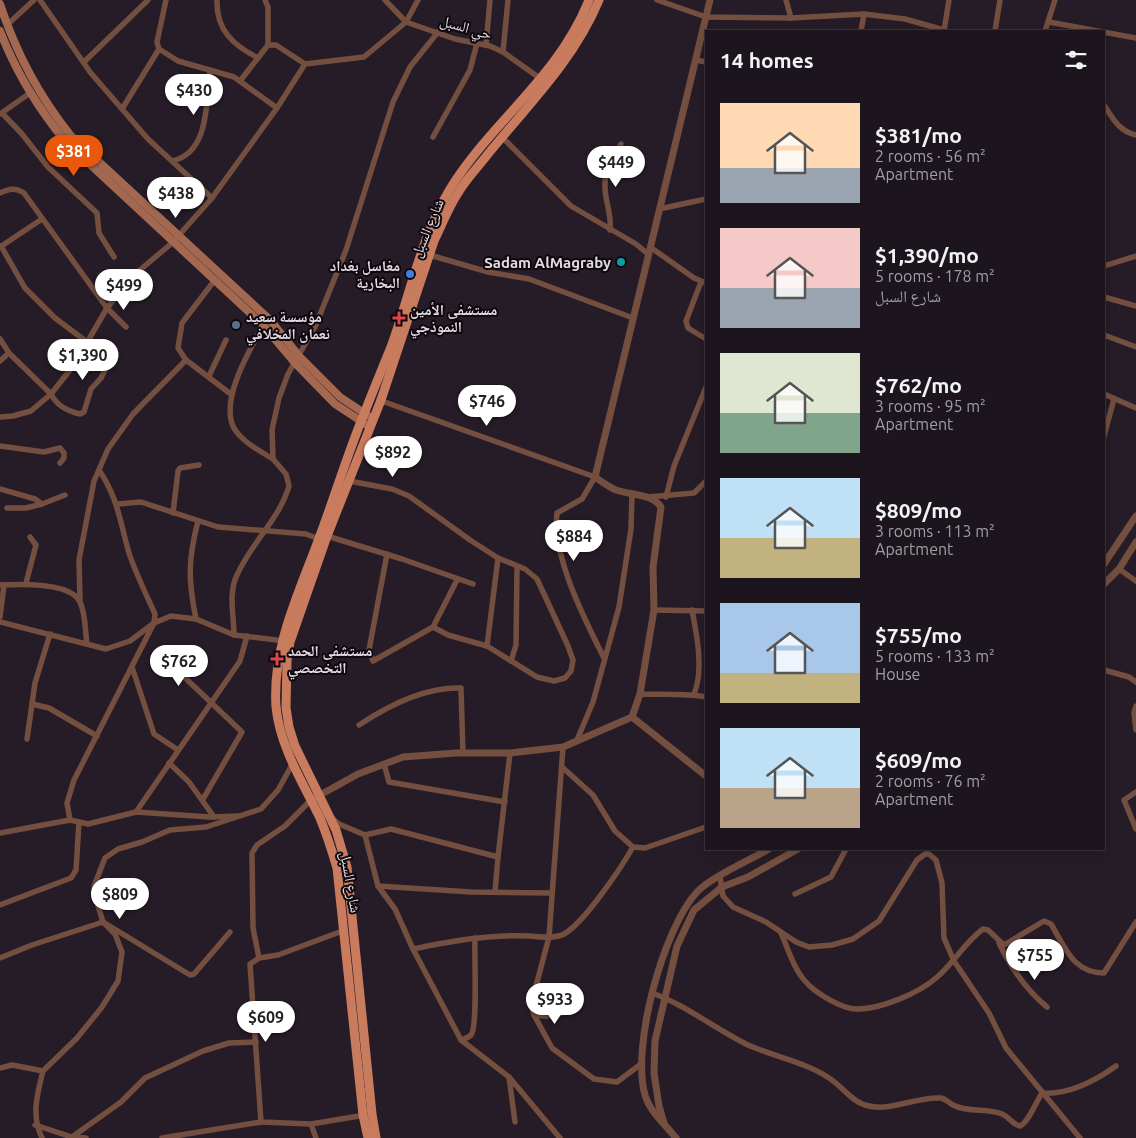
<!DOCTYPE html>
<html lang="en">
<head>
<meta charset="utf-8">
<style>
	:root { --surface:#1c151d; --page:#29222a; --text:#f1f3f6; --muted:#a09fa4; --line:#3a343b; --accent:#ea580c }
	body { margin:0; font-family:Ubuntu,"Noto Naskh Arabic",sans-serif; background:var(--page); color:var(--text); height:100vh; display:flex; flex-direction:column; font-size:19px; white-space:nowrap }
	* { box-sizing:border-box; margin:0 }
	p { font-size:16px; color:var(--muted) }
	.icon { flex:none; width:28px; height:28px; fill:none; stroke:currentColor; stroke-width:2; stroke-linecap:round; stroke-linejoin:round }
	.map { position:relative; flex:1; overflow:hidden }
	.sheet { position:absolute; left:705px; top:30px; width:400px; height:820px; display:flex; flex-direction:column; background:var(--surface); border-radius:0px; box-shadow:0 2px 12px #0003,0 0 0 1px var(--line) }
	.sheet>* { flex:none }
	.price { position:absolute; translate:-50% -42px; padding:0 11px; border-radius:18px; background:#fff; color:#222; font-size:16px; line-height:32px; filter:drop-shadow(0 1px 2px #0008) }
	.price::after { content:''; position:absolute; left:50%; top:30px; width:15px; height:11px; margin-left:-8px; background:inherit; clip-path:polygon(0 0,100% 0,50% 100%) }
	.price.active { background:var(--accent); color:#fff }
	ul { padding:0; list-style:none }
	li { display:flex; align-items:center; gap:15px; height:125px; padding:0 15px }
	li span { display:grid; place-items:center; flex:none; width:140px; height:100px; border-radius:0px; color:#555 }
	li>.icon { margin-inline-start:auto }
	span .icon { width:60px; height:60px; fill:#fffc; stroke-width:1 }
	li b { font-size:21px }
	h2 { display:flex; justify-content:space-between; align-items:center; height:60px; padding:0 15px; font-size:21px }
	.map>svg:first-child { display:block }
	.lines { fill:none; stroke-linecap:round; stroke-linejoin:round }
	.minor { stroke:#744f40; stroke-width:5.5 }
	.tertiary { stroke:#744f40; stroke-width:7 }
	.secondary { stroke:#a46850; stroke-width:8 }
	.primary { stroke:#c87b5d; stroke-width:9 }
	.culture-dot { fill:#0f9aa8; stroke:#0d080d; stroke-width:2 }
	.shop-dot { fill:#3f7fe0; stroke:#0d080d; stroke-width:2 }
	.health-dot { fill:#e0444e; stroke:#0d080d; stroke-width:2 }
	.service-dot { fill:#5c6f8a; stroke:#0d080d; stroke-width:2 }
	.labels { text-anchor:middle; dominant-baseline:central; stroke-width:4; stroke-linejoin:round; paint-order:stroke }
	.street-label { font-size:15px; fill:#e2dbe2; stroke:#0d080d }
	.poi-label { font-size:15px; font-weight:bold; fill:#e2dbe2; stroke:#0d080d; text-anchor:start }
</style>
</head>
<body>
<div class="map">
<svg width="1136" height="1138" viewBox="0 0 1136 1138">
	<rect width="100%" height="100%" fill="#261c27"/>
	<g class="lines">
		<!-- minor -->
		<g class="minor">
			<path d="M40 0 90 72 122 109 159 49"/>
			<path d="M166 0 157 42 159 49 178 61 234 77 277 108"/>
			<path d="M217 0C216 30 233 45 258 58"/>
			<path d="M265 0 268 7V45"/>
			<path d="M385 0 406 22 455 39 490 46 503 52 541 79"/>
			<path d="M657 0 706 17 791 18 864 14 905 19 944 30"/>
			<path d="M786 0 791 18"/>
			<path d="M1049 22 1136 38"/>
			<path d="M7 25 34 0"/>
			<path d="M861 31 864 14"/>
			<path d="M944 31 949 0"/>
			<path d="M995 31 1000 0"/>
			<path d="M1045 31 1055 0"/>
			<path d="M486 45 490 0"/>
			<path d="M503 52 508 0"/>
			<path d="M696 60 706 62"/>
			<path d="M84 62 148 0"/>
			<path d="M240 81 268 45H276L305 64"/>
			<path d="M1104 105C1113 119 1119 131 1136 135"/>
			<path d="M122 109 148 139 212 198"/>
			<path d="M2 113 22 134 48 167 97 213 99 233 114 257"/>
			<path d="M0 114 30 93"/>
			<path d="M433 137 470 70 477 43"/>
			<path d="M502 137 571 206 636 244 648 254"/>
			<path d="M172 161C210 153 206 101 210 70"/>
			<path d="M0 193C9 189 15 187 24 193L107 308 126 327"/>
			<path d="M659 209 706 199"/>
			<path d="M610 230C612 212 604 200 605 184 605 169 615 156 621 144"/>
			<path d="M1 246 25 288 55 318 87 342"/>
			<path d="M0 247 42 219"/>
			<path d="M650 247 694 278 706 283"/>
			<path d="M430 255 488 272 529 279 633 318"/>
			<path d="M1104 266 1136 256"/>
			<path d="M214 281 182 323 178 348 186 360 232 395"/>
			<path d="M701 282 686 321 688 328 706 339"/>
			<path d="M1104 297 1136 306"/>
			<path d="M263 325C250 350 225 391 231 420 234 438 260 451 273 459"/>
			<path d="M1104 335 1136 347"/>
			<path d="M0 339 9 353 51 394C57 406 67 411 80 414L84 412 91 389 101 378 107 366"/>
			<path d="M0 361 9 353"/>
			<path d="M209 376 226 340"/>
			<path d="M1104 394 1136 408"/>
			<path d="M379 400 595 477 582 499 557 513C552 556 584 618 604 658"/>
			<path d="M0 417 13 416 31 411 51 394 74 365 107 308 134 275 172 243 212 198 277 108 305 64 364 57 406 22 418 0"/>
			<path d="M1104 436 1114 399"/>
			<path d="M0 446 44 452 60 448 64 453V458L60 463"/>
			<path d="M99 470C118 498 120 522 129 553 136 574 146 594 155 614L154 623 74 780 67 803 70 820 88 824 136 812 210 817 238 816"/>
			<path d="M349 481 392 489 409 496 470 540 498 558 525 569 537 579 568 646 573 660 571 671 565 678 554 681 537 677 487 646"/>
			<path d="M0 489 35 499 42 504 65 495"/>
			<path d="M648 497 694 493 706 481"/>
			<path d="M666 497 674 466 706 387"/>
			<path d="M118 504 141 502 218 527 306 534 319 539"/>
			<path d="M7 508H26L42 504"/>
			<path d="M173 513 178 471 180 468 199 465"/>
			<path d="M327 536 402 559 473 584"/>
			<path d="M387 554 369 650 373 661 433 627"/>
			<path d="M1119 569 1136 581"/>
			<path d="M457 580 433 627 448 635 487 646 498 558"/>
			<path d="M26 583 36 545 30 537"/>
			<path d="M0 585C19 584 71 582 80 602 86 615 85 631 87 644"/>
			<path d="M80 600 79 560 94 481 108 449 133 414 186 360"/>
			<path d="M654 610 706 611"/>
			<path d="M692 610C697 635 704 671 694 694"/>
			<path d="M0 617 4 585"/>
			<path d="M196 619C188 580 188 560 198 521"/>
			<path d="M0 622 106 649 130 641 154 623 171 616 196 619 234 635 285 641"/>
			<path d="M234 635C234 616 228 593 237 575 251 543 279 520 289 486L286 474 273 459 272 430 279 398 288 374 315 327 346 250 393 102 410 67 438 32"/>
			<path d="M171 655 180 673 242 732 203 799"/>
			<path d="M511 661 516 645 517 567"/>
			<path d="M132 667 154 734 178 750"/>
			<path d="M1104 670 1129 677 1136 682"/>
			<path d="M640 694C662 695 685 693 706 697"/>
			<path d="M32 704 49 708 97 736"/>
			<path d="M1136 706 1134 713 1136 730"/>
			<path d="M359 725C389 705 424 687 461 688L463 753"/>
			<path d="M27 739 35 683 50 634"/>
			<path d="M577 740 593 702 619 607 631 529 632 494"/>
			<path d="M563 747 549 937 531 1005 534 1015 552 1048 594 1079 617 1082 641 1064"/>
			<path d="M169 763 189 782 214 817"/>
			<path d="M384 764 389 782 505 802"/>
			<path d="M562 767 593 795 615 831 633 847"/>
			<path d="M1136 792 1124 800 1136 829"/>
			<path d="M136 812 240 661 247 636"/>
			<path d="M332 818 339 824 365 835 378 886 395 909 413 949 461 1040 509 1077 560 1138"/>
			<path d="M0 833 70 820"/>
			<path d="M365 835 391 829 498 857 510 753"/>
			<path d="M720 877 723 896 733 907 766 922 796 942 809 947 832 945 853 939 879 921 917 860 925 854H929L936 860 942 883 944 938 954 961 989 1013 1006 1048 1080 1138"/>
			<path d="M378 886 471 892 551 893"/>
			<path d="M495 892 498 857"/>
			<path d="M795 894 831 877 846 849"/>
			<path d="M0 905 71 878 76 870 79 822"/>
			<path d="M345 930 278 955 259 958 250 964 261 1122 311 1124 365 1115"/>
			<path d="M781 933C788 949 794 969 805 981 815 993 843 1010 858 1009 881 1009 919 993 936 978 954 963 965 942 983 929L988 930 1004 945 1044 921 1051 924C1065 947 1073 973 1104 973L1136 922"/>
			<path d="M999 943C1011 968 1025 989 1047 1007"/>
			<path d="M413 949C452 941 490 934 530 936 540 937 555 939 564 934 584 923 621 868 633 847L645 848 706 827"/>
			<path d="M0 958 32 945 103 922 190 975 194 974 230 932"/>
			<path d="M259 958 253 928 252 853 257 845 285 826 311 800"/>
			<path d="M652 993C686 1005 715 1029 748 1045 775 1057 805 1062 829 1078 842 1086 851 1101 865 1105 891 1113 915 1096 941 1098 946 1099 949 1103 953 1105 968 1113 987 1108 1002 1114 1010 1117 1011 1124 1020 1126 1028 1123 1036 1102 1042 1093 1068 1095 1095 1081 1116 1066"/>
			<path d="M534 1015 546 1016 575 1010"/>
			<path d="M461 1040C464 1039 469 1037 471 1035 478 1027 474 953 475 938"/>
			<path d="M0 1068 12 1065 43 1071 77 1038 102 1007 118 981 122 952 115 934 103 922 95 896 94 886 105 858 118 849 142 842 170 830 206 827 261 809 278 790 293 763"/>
			<path d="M509 1077 515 1122"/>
			<path d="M311 1124 316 1138"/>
			<path d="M35 1125 72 1137 86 1138"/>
			<path d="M72 1137 121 1102 145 1078 203 1051 229 1043 256 1042"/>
			<path d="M42 1138C31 1115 37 1095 43 1071"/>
			<path d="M162 1138 261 1122"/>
		</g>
		<!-- tertiary -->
		<g class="tertiary">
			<path d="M1104 564 1136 516"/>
			<path d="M1104 584 1119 569 1136 542"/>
			<path d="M632 717 706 776"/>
			<path d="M311 800 358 774 403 757 456 753H510L563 747 632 717 640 694 654 610 653 567 661 507C653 494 630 495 616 490 609 487 601 481 595 477L710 0"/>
			<path d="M664 1123 659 1106 654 1073 655 1041 677 946 694 910 722 887 748 877 798 849"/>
			<path d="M676 1138C665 1124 650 1112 645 1095 631 1047 663 929 697 892 711 877 750 860 769 849"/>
		</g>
		<!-- secondary -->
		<g class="secondary">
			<path d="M0 4C16 53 39 96 71 136L270 320 299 356 340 397 373 419"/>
			<path d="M0 31C16 72 37 107 65 141L263 325 295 363 335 404 370 427"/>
		</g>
		<!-- primary -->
		<g class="primary">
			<path d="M368 1138 363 1115 337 868C332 851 327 835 320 818 303 783 280 747 276 707 272 648 298 595 318 541 334 499 347 455 364 414 373 391 382 369 391 347 410 295 421 237 450 189 492 121 558 78 589 0"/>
			<path d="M376 1138 372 1114 347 867 336 830 295 746 289 727 286 708 287 660 290 642 327 536 381 400 434 241C442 225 448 208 458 193 466 179 478 167 488 154 529 104 574 60 599 0"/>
		</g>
	</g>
	<!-- markers -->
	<circle class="culture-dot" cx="621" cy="262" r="5"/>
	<circle class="shop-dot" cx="410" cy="274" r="5"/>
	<g class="health-dot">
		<path d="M396.5 310.5h5v5h5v5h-5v5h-5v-5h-5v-5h5z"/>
		<path d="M274.5 651.5h5v5h5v5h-5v5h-5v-5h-5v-5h5z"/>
	</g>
	<circle class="service-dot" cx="236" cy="325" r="5"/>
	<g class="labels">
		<!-- street labels -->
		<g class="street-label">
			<text transform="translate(466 27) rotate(16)">حي السبل</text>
			<text transform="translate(427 228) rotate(-67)">شارع السبل</text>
			<text transform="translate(351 882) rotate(80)">شارع السبل</text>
		</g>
		<!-- poi labels -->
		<g class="poi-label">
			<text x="611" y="262" text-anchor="end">Sadam AlMagraby</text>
			<text x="400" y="265" text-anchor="end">مغاسل بغداد<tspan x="400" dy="17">البخارية</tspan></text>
			<text x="410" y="309">مستشفى الأمين<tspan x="410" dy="17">النموذجي</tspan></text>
			<text x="246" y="316">مؤسسة سعيد<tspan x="246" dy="17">نعمان المخلافي</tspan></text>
			<text x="288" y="650">مستشفى الحمد<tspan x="288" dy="17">التخصصي</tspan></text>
		</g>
	</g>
</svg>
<b class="price" style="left:194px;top:116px">$430</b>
<b class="price active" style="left:74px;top:177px">$381</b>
<b class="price" style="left:616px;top:188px">$449</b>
<b class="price" style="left:176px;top:219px">$438</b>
<b class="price" style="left:124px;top:311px">$499</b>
<b class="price" style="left:83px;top:381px">$1,390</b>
<b class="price" style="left:487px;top:427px">$746</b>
<b class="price" style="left:393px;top:478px">$892</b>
<b class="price" style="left:574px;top:562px">$884</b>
<b class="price" style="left:179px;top:687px">$762</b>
<b class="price" style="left:120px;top:920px">$809</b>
<b class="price" style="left:1035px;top:981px">$755</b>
<b class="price" style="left:555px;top:1025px">$933</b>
<b class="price" style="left:266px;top:1043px">$609</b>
<section class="sheet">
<h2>14 homes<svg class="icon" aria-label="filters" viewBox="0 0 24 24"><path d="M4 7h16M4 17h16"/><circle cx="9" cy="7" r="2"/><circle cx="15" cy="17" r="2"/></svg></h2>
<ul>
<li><span style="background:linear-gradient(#ffd9b3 65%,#9aa5b1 0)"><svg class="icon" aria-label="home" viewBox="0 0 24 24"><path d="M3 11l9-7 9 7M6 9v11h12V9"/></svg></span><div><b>$381/mo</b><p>2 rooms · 56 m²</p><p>Apartment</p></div></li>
<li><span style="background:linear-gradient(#f6c9c9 60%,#9aa5b1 0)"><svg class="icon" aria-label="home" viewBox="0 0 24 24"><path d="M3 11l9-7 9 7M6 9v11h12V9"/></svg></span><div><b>$1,390/mo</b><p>5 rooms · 178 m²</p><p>شارع السبل</p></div></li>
<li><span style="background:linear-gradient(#dfe7d0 60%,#7fa58c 0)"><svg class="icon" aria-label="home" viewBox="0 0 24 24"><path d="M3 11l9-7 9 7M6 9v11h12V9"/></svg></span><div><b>$762/mo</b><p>3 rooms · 95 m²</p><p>Apartment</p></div></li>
<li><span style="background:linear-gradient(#bfe0f5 60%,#c2b280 0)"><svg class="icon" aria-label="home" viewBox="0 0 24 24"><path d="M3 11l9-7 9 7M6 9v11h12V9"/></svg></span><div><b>$809/mo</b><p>3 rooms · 113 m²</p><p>Apartment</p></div></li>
<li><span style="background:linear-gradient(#a9c7e8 70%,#c2b280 0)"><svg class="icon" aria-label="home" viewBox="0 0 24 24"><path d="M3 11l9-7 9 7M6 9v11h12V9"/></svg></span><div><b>$755/mo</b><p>5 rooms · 133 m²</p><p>House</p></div></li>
<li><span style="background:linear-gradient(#bfe0f5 60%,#b9a48a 0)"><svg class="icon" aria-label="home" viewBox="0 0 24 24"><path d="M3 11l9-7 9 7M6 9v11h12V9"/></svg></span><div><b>$609/mo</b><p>2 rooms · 76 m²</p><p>Apartment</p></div></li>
</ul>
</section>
</div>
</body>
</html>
